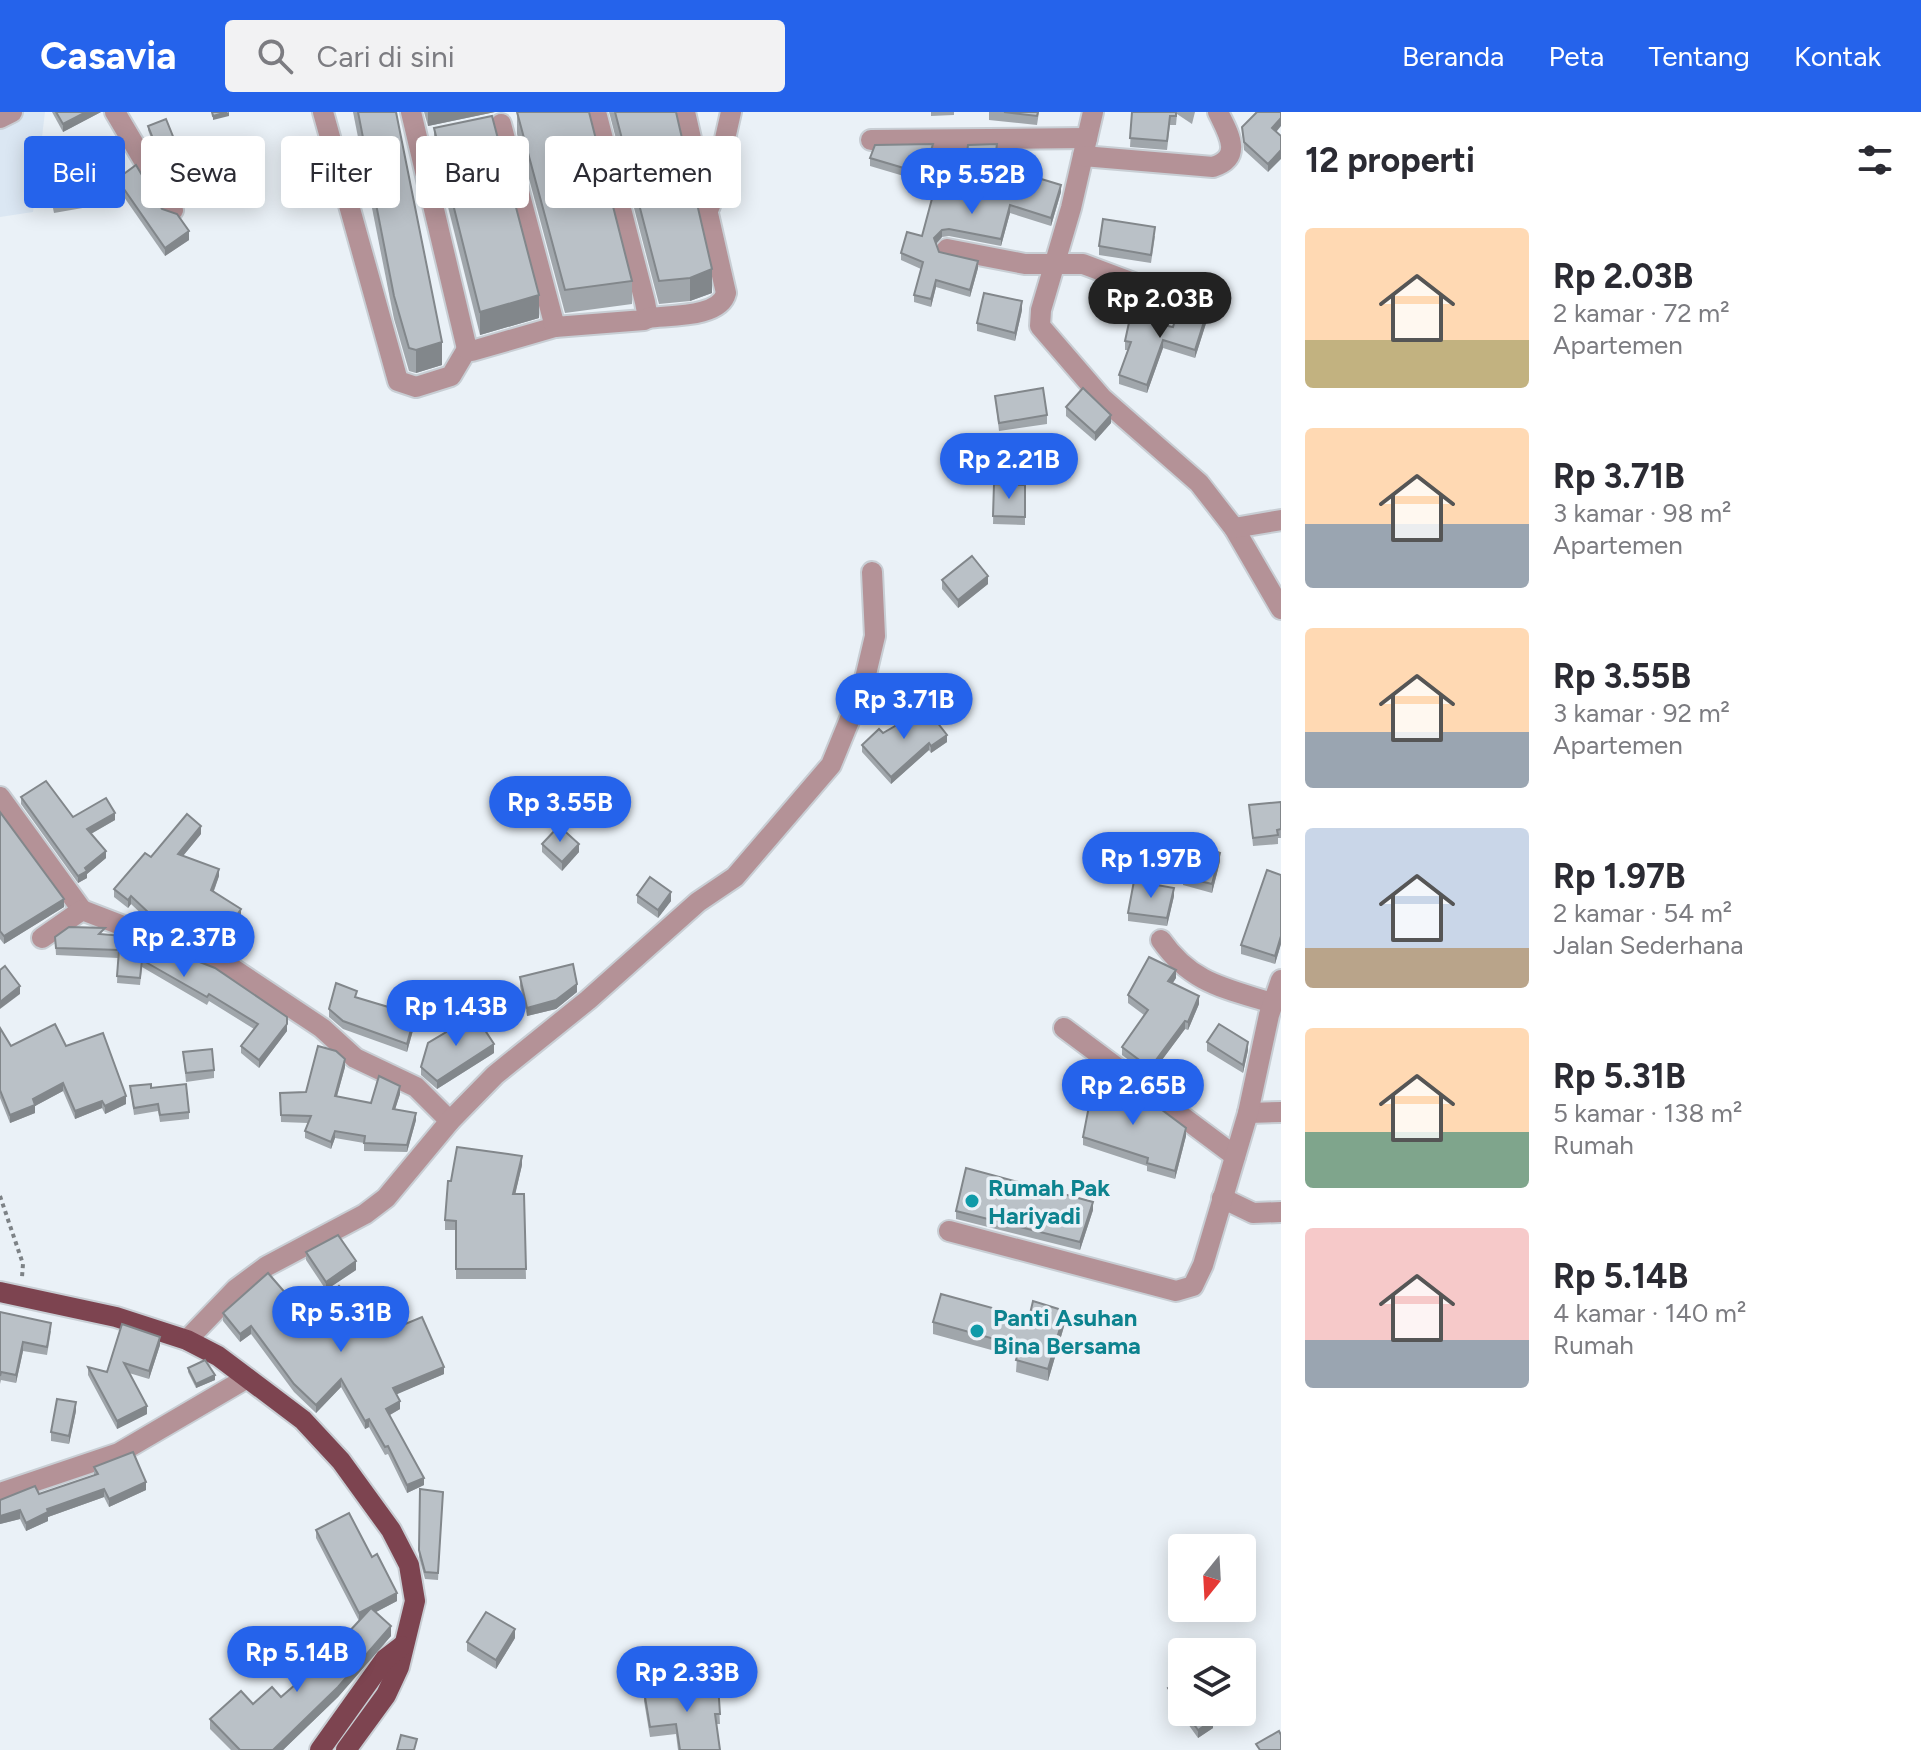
<!DOCTYPE html>
<html lang="id">
<head>
<meta charset="utf-8">
<style>
	:root { --surface:#fff; --page:#f2f2f3; --text:#2b2b33; --muted:#7c7c81; --accent:#2563eb }
	body { margin:0; font-family:Figtree,sans-serif; background:var(--page); color:var(--text); height:100vh; display:flex; flex-direction:column; font-size:30px; white-space:nowrap }
	* { box-sizing:border-box; margin:0 }
	p { font-size:26px; color:var(--muted) }
	.icon { flex:none; width:44px; height:44px; fill:none; stroke:currentColor; stroke-width:2; stroke-linecap:round; stroke-linejoin:round }
	.map { position:relative; flex:1; overflow:hidden }
	.side { display:flex; flex-direction:column; background:var(--surface); width:640px }
	.side>* { flex:none }
	.top-card { position:absolute; left:24px; top:24px; width:760px; height:72px; display:flex; gap:16px }
	.needle { width:52px; rotate:198deg }
	.buttons { position:absolute; left:1168px; top:1422px; display:grid; gap:16px }
	.buttons a { display:grid; place-items:center; width:88px; height:88px; border-radius:8px; background:var(--surface); box-shadow:0 4px 20px #0003; font-size:40px }
	.price { position:absolute; translate:-50% -68px; padding:0 18px; border-radius:28px; background:var(--accent); color:#fff; font-size:26px; line-height:52px; filter:drop-shadow(0 2px 4px #0008) }
	.price::after { content:''; position:absolute; left:50%; top:48px; width:24px; height:18px; margin-left:-12px; background:inherit; clip-path:polygon(0 0,100% 0,50% 100%) }
	.price.current { background:#222; color:#fff }
	ul { padding:0; list-style:none }
	li { display:flex; align-items:center; gap:24px; height:200px; padding:0 24px }
	li span { display:grid; place-items:center; flex:none; width:224px; height:160px; border-radius:8px; color:#555 }
	li>.icon { margin-inline-start:auto }
	span .icon { width:96px; height:96px; fill:#fffc; stroke-width:1 }
	li b { font-size:34px }
	h2 { display:flex; justify-content:space-between; align-items:center; height:96px; padding:0 24px; font-size:34px }
	.pill { padding:0 28px; border-radius:8px; background:var(--surface); box-shadow:0 4px 20px #0003; font-size:28px; line-height:72px }
	.pill.current { background:var(--accent); color:#fff }
	header { display:flex; align-items:center; gap:48px; box-sizing:border-box; height:112px; padding:0 40px; background:var(--accent); color:#fff }
	header strong { font-size:38px }
	nav { display:flex; gap:44px; margin-inline-start:auto; font-size:28px }
	.search { width:560px; height:72px; background:var(--page); display:flex; align-items:center; gap:20px; box-sizing:border-box; padding:0 28px; border-radius:8px; color:var(--muted); font-size:30px }
	main { display:flex; flex:1; min-height:0 }
	.map>svg:first-child { display:block }
	.built { fill:#dbe7f3 }
	.lines { fill:none; stroke-linecap:round; stroke-linejoin:round }
	.minor-casing { stroke:#c8ced4; stroke-width:24 }
	.major-casing { stroke:#c8ced4; stroke-width:24 }
	.path { stroke:#7d8286; stroke-width:4; stroke-dasharray:4 4; stroke-linecap:butt }
	.minor { stroke:#b49297; stroke-width:20 }
	.major { stroke:#7d4450; stroke-width:20 }
	.wall { fill:#a0a6ab }
	.shaded-wall { fill:#82878b }
	.building { fill:#bac1c7; stroke:#82878b; stroke-width:2 }
	.culture-dot { fill:#0f9aa8; stroke:#eaf1f7; stroke-width:3 }
	.labels { text-anchor:middle; dominant-baseline:central; stroke-width:7; stroke-linejoin:round; paint-order:stroke }
	.culture-label { font-size:24px; font-weight:bold; fill:#0d838f; stroke:#eaf1f7; text-anchor:start }
</style>
</head>
<body>
<header>
<strong>Casavia</strong>
<div class="search"><svg class="icon" aria-label="search" viewBox="0 0 24 24"><circle cx="10" cy="10" r="6"/><path d="M15 15l6 6"/></svg>Cari di sini</div>
<nav><a>Beranda</a><a>Peta</a><a>Tentang</a><a>Kontak</a></nav>
</header>
<main>
<div class="map">
<svg width="1281" height="1638" viewBox="0 0 1281 1638">
	<rect width="100%" height="100%" fill="#eaf1f7"/>
	<!-- built -->
	<path class="built" d="M0 0H45L33 100 0 105Z"/>
	<g class="lines">
		<!-- minor casing -->
		<g class="minor-casing">
			<g id="minor">
				<path d="M115 0 173 98"/>
				<path d="M323 0 398 269 416 275 451 264 467 237"/>
				<path d="M411 0 467 237 472 239 555 215"/>
				<path d="M1093 0 1071 96 1041 198 1040 214 1102 286 1199 371 1234 416 1281 497"/>
				<path d="M0 6 12 0"/>
				<path d="M501 12 555 215 644 208 648 206 645 190 596 0"/>
				<path d="M871 28 1087 26"/>
				<path d="M1083 44 1213 55C1244 45 1228 21 1218 0"/>
				<path d="M710 94 731 0"/>
				<path d="M947 137 1025 152H1083L1160 181"/>
				<path d="M648 206C669 203 720 206 726 181L685 0"/>
				<path d="M1234 416 1281 408"/>
				<path d="M0 685 82 798"/>
				<path d="M42 826 82 798 232 856 322 916 355 946 416 975 450 1009"/>
				<path d="M1161 828C1191 871 1224 876 1272 891"/>
				<path d="M1064 916 1235 1044"/>
				<path d="M1248 1001 1281 1000"/>
				<path d="M1222 1086 1253 1101 1281 1100"/>
				<path d="M949 1119 1176 1179 1193 1174 1203 1153 1248 1001 1269 903 1281 868"/>
				<path d="M187 1228 236 1177 267 1154 365 1102 386 1086 450 1009 495 963 588 888 698 790 735 765 831 653 863 575 875 524 872 460"/>
				<path d="M0 1381 119 1341 247 1266"/>
			</g>
		</g>
		<!-- major casing -->
		<g class="major-casing">
			<g id="major">
				<path d="M0 1180 116 1205 187 1228 218 1244 303 1308 341 1349 391 1418 409 1453 415 1489 399 1555 386 1583 346 1638"/>
				<path d="M320 1638 385 1547 402 1534"/>
			</g>
		</g>
		<!-- path -->
		<path class="path" d="M0 1084 23 1152 22 1165"/>
		<!-- minor -->
		<use href="#minor" class="minor"/>
		<!-- major -->
		<use href="#major" class="major"/>
	</g>
	<!-- wall -->
	<g class="wall">
		<path d="M52 0H101L63 20Z"/>
		<path d="M353 0H396L442 253 416 261 409 259 394 207Z"/>
		<path d="M424 0H495L428 14Z"/>
		<path d="M517 0 632 169V192L565 201 517 22Z"/>
		<path d="M609 0H676L712 181 690 189 659 192Z"/>
		<path d="M931 0H954V3L931 4Z"/>
		<path d="M989 0H1039L1037 13 989 8Z"/>
		<path d="M1132 0H1195L1192 12 1177 2 1176 13H1170L1167 38 1130 35Z"/>
		<path d="M1255 0H1281L1268 60 1244 38 1242 15 1256 1Z"/>
		<path d="M148 14 174 31 156 39 148 18Z"/>
		<path d="M434 16 539 206 480 223 434 39Z"/>
		<path d="M933 40 924 70 870 54V46Z"/>
		<path d="M997 40 994 62 1061 80 1051 114 1010 101 1001 134 949 124 942 125 936 132 939 140 978 156 970 185 936 175 931 195 914 190V183L921 157 901 148V141L922 124 963 74Z"/>
		<path d="M48 63 94 86V94L54 101 48 72Z"/>
		<path d="M117 67 162 97 189 128 165 144 117 75Z"/>
		<path d="M1155 124 1151 151 1099 143V134Z"/>
		<path d="M1022 198 1015 229 977 219V211Z"/>
		<path d="M1208 205 1195 246 1163 236 1147 281 1119 272V263L1128 238H1125V229Z"/>
		<path d="M995 284 1047 303V312L999 319Z"/>
		<path d="M1066 295 1111 311 1095 329 1066 304Z"/>
		<path d="M994 372 1025 373V413L993 412Z"/>
		<path d="M942 468 988 472 958 496 942 477Z"/>
		<path d="M883 621 947 630 931 641 929 638 891 672 862 640V633Z"/>
		<path d="M21 685 73 705 115 708 91 722 106 746 87 762V766L78 771 21 692Z"/>
		<path d="M1281 690V726H1278V732L1253 734 1249 693Z"/>
		<path d="M0 700 64 795 4 832 0 827Z"/>
		<path d="M201 722 183 744 219 764 214 779 241 805 220 837 150 810 131 792 128 796 114 785V777L151 745Z"/>
		<path d="M542 732 579 740 562 759 542 740Z"/>
		<path d="M1220 749 1212 781 1183 773V765Z"/>
		<path d="M1281 763V832L1275 852 1241 842V833Z"/>
		<path d="M637 783 671 789 658 806 637 791Z"/>
		<path d="M1174 784 1167 814 1128 809V801Z"/>
		<path d="M105 823 287 919 259 956 241 941V934L254 917 209 889 207 893 142 855 140 873 117 871 118 846 56 843 55 825Z"/>
		<path d="M520 865 577 880 556 897 527 904 520 874Z"/>
		<path d="M1176 866 1172 872 1199 892 1188 918 1185 917 1150 964 1122 943V935L1144 903 1128 891V883Z"/>
		<path d="M357 886 415 911 407 940 343 917 329 905V897Z"/>
		<path d="M0 916 11 934H66L126 992 105 1002 102 996 75 1007 63 979 35 994V1001L10 1011 0 986Z"/>
		<path d="M1207 930 1248 938 1243 961 1207 939Z"/>
		<path d="M183 940 214 958V966L186 970Z"/>
		<path d="M494 941 437 977 421 963V955Z"/>
		<path d="M345 955 337 984 371 991 400 982 395 997 416 1008 407 1040 364 1039V1031L335 1026 331 1037 305 1026V1019L308 1011 281 1010 280 981 306 980Z"/>
		<path d="M130 974 151 976 189 1000V1007L160 1010 158 999 134 1003Z"/>
		<path d="M1122 985 1186 1024 1175 1067 1147 1059V1054L1083 1033V1025Z"/>
		<path d="M522 1053 515 1082H524L526 1167H456V1118H445V1108L451 1069Z"/>
		<path d="M1093 1098 1080 1138 956 1107V1099Z"/>
		<path d="M306 1140 356 1158 326 1178 306 1148Z"/>
		<path d="M0 1200 51 1219 47 1243 23 1239 16 1271 1 1268 0 1272Z"/>
		<path d="M223 1201 307 1206 386 1220 444 1262 396 1282 400 1297 390 1303 424 1373 407 1381 388 1342 385 1343 369 1315 365 1317 341 1275 316 1301 294 1280 251 1222 240 1230 223 1209Z"/>
		<path d="M1029 1206 1065 1211 1048 1269 1016 1260 1017 1245 933 1222V1210Z"/>
		<path d="M160 1233 149 1267 129 1261 147 1302 117 1317 88 1263V1255L107 1260Z"/>
		<path d="M188 1256 215 1268 196 1276 188 1260Z"/>
		<path d="M76 1299 69 1332 51 1329V1320Z"/>
		<path d="M94 1355 146 1378 109 1395 104 1385 48 1405V1409L26 1419 20 1407 0 1412V1388L39 1382 94 1363Z"/>
		<path d="M420 1377 443 1380 438 1468 425 1467 419 1445Z"/>
		<path d="M316 1418 372 1445 397 1489 376 1500 391 1524 338 1585 283 1638H231L210 1617V1607L253 1592 281 1585 325 1556 345 1531V1524L359 1509 316 1426Z"/>
		<path d="M515 1526 496 1557 467 1539V1530Z"/>
		<path d="M1182 1567V1600H1210L1213 1616 1198 1626 1168 1584V1576Z"/>
		<path d="M718 1572 720 1612H716L720 1638H678L676 1622 650 1625 644 1589V1579Z"/>
	</g>
	<!-- shaded-wall -->
	<g class="shaded-wall">
		<path d="M86 0H101L63 20V12Z"/>
		<path d="M229 0V4L213 8V4Z"/>
		<path d="M428 0H495L428 14Z"/>
		<path d="M1281 6V14L1272 25V16Z"/>
		<path d="M174 27V31L156 39V34Z"/>
		<path d="M933 32V40L924 70V62Z"/>
		<path d="M1281 38V47L1268 60V52Z"/>
		<path d="M1061 73V80L1051 114V106Z"/>
		<path d="M1010 93V101L1001 134V127Z"/>
		<path d="M942 118V125L934 134V126Z"/>
		<path d="M189 119V128L165 144V136Z"/>
		<path d="M978 149V156L970 185V178Z"/>
		<path d="M712 157V181L690 189V166Z"/>
		<path d="M936 168V175L931 195V187Z"/>
		<path d="M539 183V206L480 223V200Z"/>
		<path d="M1022 189V198L1015 229V221Z"/>
		<path d="M1208 197V205L1195 246V238Z"/>
		<path d="M1163 228V236L1147 281V273Z"/>
		<path d="M442 230V253L416 261V238Z"/>
		<path d="M1111 303V311L1095 329V321Z"/>
		<path d="M988 464V472L958 496V488Z"/>
		<path d="M947 623V630L931 641V634Z"/>
		<path d="M929 631V638L891 672V665Z"/>
		<path d="M115 701V708L87 724V717Z"/>
		<path d="M201 714V722L178 750V742Z"/>
		<path d="M579 732V740L562 759V750Z"/>
		<path d="M106 739V746L87 762V766L78 771V764L85 756Z"/>
		<path d="M1220 741V749L1212 781V772Z"/>
		<path d="M219 757V764L211 786V778Z"/>
		<path d="M1174 776V784L1167 814V806Z"/>
		<path d="M671 780V789L658 806V798Z"/>
		<path d="M131 784V792L128 796V788Z"/>
		<path d="M64 787V795L4 832V824Z"/>
		<path d="M241 797V805L220 837V829Z"/>
		<path d="M1281 824V832L1275 852V844Z"/>
		<path d="M1176 858V866L1168 878V869Z"/>
		<path d="M577 872V880L556 897 527 904V896Z"/>
		<path d="M20 874V882L0 897V890Z"/>
		<path d="M1199 884V892L1188 918V910Z"/>
		<path d="M415 903V911L407 940V932Z"/>
		<path d="M1185 909V917L1150 964V956Z"/>
		<path d="M287 912V919L259 956V948Z"/>
		<path d="M1248 930V938L1243 961V953Z"/>
		<path d="M494 932V941L437 977V969Z"/>
		<path d="M345 947V955L335 991V984Z"/>
		<path d="M63 971V979L35 994V1001L10 1011V1003L33 987Z"/>
		<path d="M400 974V982L393 1004V997Z"/>
		<path d="M126 984V992L105 1002V994Z"/>
		<path d="M102 989V996L75 1007V999Z"/>
		<path d="M416 1001V1008L407 1040V1033Z"/>
		<path d="M1186 1016V1024L1175 1067V1059Z"/>
		<path d="M335 1019V1026L331 1037V1030Z"/>
		<path d="M522 1044V1053L513 1092V1082Z"/>
		<path d="M1093 1090V1098L1080 1138V1130Z"/>
		<path d="M356 1149V1158L326 1178V1170Z"/>
		<path d="M1065 1199V1211L1048 1269V1257Z"/>
		<path d="M251 1214V1222L240 1230V1222Z"/>
		<path d="M160 1225V1233L149 1267V1259Z"/>
		<path d="M23 1230V1239L16 1271V1263Z"/>
		<path d="M444 1255V1262L393 1284V1276Z"/>
		<path d="M215 1263V1268L196 1276V1272Z"/>
		<path d="M341 1267V1275L316 1301V1293Z"/>
		<path d="M400 1289V1297L386 1305V1297Z"/>
		<path d="M76 1290V1299L69 1332V1324Z"/>
		<path d="M147 1294V1302L117 1317V1309Z"/>
		<path d="M369 1307V1315L365 1317V1309Z"/>
		<path d="M424 1366V1373L407 1381V1373Z"/>
		<path d="M146 1370V1378L109 1395V1387Z"/>
		<path d="M104 1377V1385L48 1405V1409L26 1419V1411L47 1397Z"/>
		<path d="M20 1398V1407L0 1412V1404Z"/>
		<path d="M397 1481V1489L359 1509V1501Z"/>
		<path d="M391 1514V1524L338 1585 283 1638H273Z"/>
		<path d="M515 1517V1526L496 1557V1548Z"/>
		<path d="M1213 1608V1616L1198 1626V1618Z"/>
	</g>
	<!-- building -->
	<g class="building">
		<path d="M56 0H86L63 12Z"/>
		<path d="M212 0H227L213 4Z"/>
		<path d="M358 0H396L442 230 416 238 409 236 394 184Z"/>
		<path d="M517 0H589L632 169 565 178Z"/>
		<path d="M615 0H676L712 157 690 166 659 169Z"/>
		<path d="M1004 0H1038L1037 4Z"/>
		<path d="M1132 0H1176V4H1170L1167 29 1130 26Z"/>
		<path d="M1257 0H1281V6L1272 16 1281 24V38L1268 52 1244 30 1242 15Z"/>
		<path d="M492 4 539 183 480 200 434 16Z"/>
		<path d="M166 7 174 27 156 34 148 14Z"/>
		<path d="M933 32 924 62 870 46 875 33Z"/>
		<path d="M997 32 993 61 1036 72 1038 66 1061 73 1051 106 1010 93 1001 127 949 117 942 118 934 126 939 140 978 149 970 178 936 168 931 187 914 183 923 150 901 141 907 120 922 124 937 68 963 74 968 33Z"/>
		<path d="M136 53 162 97 177 102 189 119 165 136 117 67Z"/>
		<path d="M88 57 94 86 54 93 48 63Z"/>
		<path d="M1103 107 1155 115 1151 143 1099 134Z"/>
		<path d="M984 181 1022 189 1015 221 977 211Z"/>
		<path d="M1181 188 1208 197 1195 238 1163 228 1147 273 1119 263 1131 230 1125 229 1130 206 1173 215Z"/>
		<path d="M1043 276 1047 303 999 311 995 284Z"/>
		<path d="M1083 276 1111 303 1095 321 1066 295Z"/>
		<path d="M994 372 1025 373V405L993 404Z"/>
		<path d="M972 444 988 464 958 488 942 468Z"/>
		<path d="M926 596 947 623 931 634 929 631 891 665 862 633 879 617 883 621Z"/>
		<path d="M46 669 73 705 106 686 115 701 87 717 106 739 85 756 87 759 78 764 21 685Z"/>
		<path d="M1281 690V717L1277 718 1278 723 1253 726 1249 693Z"/>
		<path d="M0 700 64 787 4 824 0 819Z"/>
		<path d="M187 702 201 714 178 742 219 757 211 778 241 797 220 829 150 802 131 784 128 788 114 777 145 741 151 745Z"/>
		<path d="M559 714 579 732 562 750 542 732Z"/>
		<path d="M1192 731 1220 741 1212 772 1183 765Z"/>
		<path d="M1267 758 1281 763V824L1275 844 1241 833Z"/>
		<path d="M650 765 671 780 658 798 637 783Z"/>
		<path d="M1134 769 1174 776 1167 806 1128 801Z"/>
		<path d="M69 815 105 816 99 822 136 825 215 856 287 905V912L259 948 241 934 258 912 209 882 207 885 142 848 140 866 117 864 119 838 56 836 55 825Z"/>
		<path d="M1149 845 1176 858 1168 869 1199 884 1188 910 1185 909 1150 956 1122 935 1148 898 1128 883Z"/>
		<path d="M573 852 577 872 556 888 527 896 520 865Z"/>
		<path d="M5 854 20 874 0 890V858Z"/>
		<path d="M336 871 357 879 355 885 415 903 407 932 343 909 329 897Z"/>
		<path d="M475 903 494 932 437 969 421 955 428 931Z"/>
		<path d="M55 912 66 934 103 921 126 984 105 994 102 989 75 999 63 971 33 987 35 993 10 1003 0 978V916L11 934Z"/>
		<path d="M1219 912 1248 930 1243 953 1207 930Z"/>
		<path d="M318 934 336 939 345 947 335 984 371 991 379 964 400 974 393 997 416 1001 407 1033 364 1031 365 1024 335 1019 331 1030 305 1019 311 1004 281 1003 280 981 306 980Z"/>
		<path d="M212 937 214 958 186 961 183 940Z"/>
		<path d="M1094 968 1122 976 1120 985 1158 995 1186 1016 1175 1059 1147 1051 1148 1046 1083 1025Z"/>
		<path d="M151 972V976L186 972 189 1000 160 1003 158 992 134 996 130 974Z"/>
		<path d="M457 1035 522 1044 513 1082H524L526 1157H456V1109L445 1108 448 1069H451Z"/>
		<path d="M966 1056 1093 1090 1080 1130 956 1099Z"/>
		<path d="M338 1123 356 1149 326 1170 306 1140Z"/>
		<path d="M268 1161 307 1206 339 1174 386 1220 422 1205 444 1255 393 1276 400 1289 386 1297 424 1366 407 1373 388 1334 385 1335 369 1307 365 1309 341 1267 316 1293 294 1272 251 1214 240 1222 223 1201Z"/>
		<path d="M941 1182 1029 1206 1033 1189 1065 1199 1048 1257 1016 1248 1020 1234 933 1210Z"/>
		<path d="M0 1200 51 1211 47 1235 23 1230 16 1263 1 1260 0 1264Z"/>
		<path d="M122 1212 160 1225 149 1259 124 1251 147 1294 117 1309 88 1255 107 1260Z"/>
		<path d="M205 1248 215 1263 196 1272 188 1256Z"/>
		<path d="M57 1287 76 1290 69 1324 51 1320Z"/>
		<path d="M133 1340 146 1370 109 1387 104 1377 47 1397 48 1400 26 1411 20 1398 0 1404V1388L35 1374 39 1382 98 1362 94 1355Z"/>
		<path d="M420 1377 443 1380 438 1461 425 1460 419 1438Z"/>
		<path d="M349 1401 372 1445 377 1442 397 1481 359 1501 316 1418Z"/>
		<path d="M371 1496 391 1514 338 1575 273 1638H240L210 1607 241 1579 253 1592 272 1575 281 1585 320 1551 325 1556 348 1527 345 1524Z"/>
		<path d="M486 1500 515 1517 496 1548 467 1530Z"/>
		<path d="M1182 1567V1596L1168 1576Z"/>
		<path d="M718 1572 720 1602H715L720 1638H680L676 1612 650 1615 644 1579Z"/>
		<path d="M1185 1600H1209L1213 1608 1198 1618Z"/>
		<path d="M1279 1619 1281 1623V1638H1260L1256 1632Z"/>
		<path d="M401 1623 417 1627 414 1638H397Z"/>
	</g>
	<!-- markers -->
	<g class="culture-dot">
		<circle cx="972" cy="1089" r="8"/>
		<circle cx="977" cy="1219" r="8"/>
	</g>
	<g class="labels">
		<!-- culture labels -->
		<g class="culture-label">
			<text x="988" y="1075">Rumah Pak<tspan x="988" dy="28">Hariyadi</tspan></text>
			<text x="993" y="1205">Panti Asuhan<tspan x="993" dy="28">Bina Bersama</tspan></text>
		</g>
	</g>
</svg>
<div class="buttons">
<a><svg class="needle" viewBox="-14 -14 28 28"><path d="M0-13l5 13h-10z" fill="#e53935"/><path d="M0 13l5-13h-10z" fill="#7c7c81"/></svg></a>
<a><svg class="icon" aria-label="layers" viewBox="0 0 24 24"><path d="M12 4l9 5-9 5-9-5zM3 14l9 5 9-5"/></svg></a>
</div>
<b class="price" style="left:972px;top:104px">Rp 5.52B</b>
<b class="price current" style="left:1160px;top:228px">Rp 2.03B</b>
<b class="price" style="left:1009px;top:389px">Rp 2.21B</b>
<b class="price" style="left:904px;top:629px">Rp 3.71B</b>
<b class="price" style="left:560px;top:732px">Rp 3.55B</b>
<b class="price" style="left:1151px;top:788px">Rp 1.97B</b>
<b class="price" style="left:184px;top:867px">Rp 2.37B</b>
<b class="price" style="left:456px;top:936px">Rp 1.43B</b>
<b class="price" style="left:1133px;top:1015px">Rp 2.65B</b>
<b class="price" style="left:341px;top:1242px">Rp 5.31B</b>
<b class="price" style="left:297px;top:1582px">Rp 5.14B</b>
<b class="price" style="left:687px;top:1602px">Rp 2.33B</b>
<div class="top-card">
<a class="pill current">Beli</a>
<a class="pill">Sewa</a>
<a class="pill">Filter</a>
<a class="pill">Baru</a>
<a class="pill">Apartemen</a>
</div>
</div>
<section class="side">
<h2>12 properti<svg class="icon" aria-label="filters" viewBox="0 0 24 24"><path d="M4 7h16M4 17h16"/><circle cx="9" cy="7" r="2"/><circle cx="15" cy="17" r="2"/></svg></h2>
<ul>
<li><span style="background:linear-gradient(#ffd9b3 70%,#c2b280 0)"><svg class="icon" aria-label="home" viewBox="0 0 24 24"><path d="M3 11l9-7 9 7M6 9v11h12V9"/></svg></span><div><b>Rp 2.03B</b><p>2 kamar · 72 m²</p><p>Apartemen</p></div></li>
<li><span style="background:linear-gradient(#ffd9b3 60%,#9aa5b1 0)"><svg class="icon" aria-label="home" viewBox="0 0 24 24"><path d="M3 11l9-7 9 7M6 9v11h12V9"/></svg></span><div><b>Rp 3.71B</b><p>3 kamar · 98 m²</p><p>Apartemen</p></div></li>
<li><span style="background:linear-gradient(#ffd9b3 65%,#9aa5b1 0)"><svg class="icon" aria-label="home" viewBox="0 0 24 24"><path d="M3 11l9-7 9 7M6 9v11h12V9"/></svg></span><div><b>Rp 3.55B</b><p>3 kamar · 92 m²</p><p>Apartemen</p></div></li>
<li><span style="background:linear-gradient(#c9d6e8 75%,#b9a48a 0)"><svg class="icon" aria-label="home" viewBox="0 0 24 24"><path d="M3 11l9-7 9 7M6 9v11h12V9"/></svg></span><div><b>Rp 1.97B</b><p>2 kamar · 54 m²</p><p>Jalan Sederhana</p></div></li>
<li><span style="background:linear-gradient(#ffd9b3 65%,#7fa58c 0)"><svg class="icon" aria-label="home" viewBox="0 0 24 24"><path d="M3 11l9-7 9 7M6 9v11h12V9"/></svg></span><div><b>Rp 5.31B</b><p>5 kamar · 138 m²</p><p>Rumah</p></div></li>
<li><span style="background:linear-gradient(#f6c9c9 70%,#9aa5b1 0)"><svg class="icon" aria-label="home" viewBox="0 0 24 24"><path d="M3 11l9-7 9 7M6 9v11h12V9"/></svg></span><div><b>Rp 5.14B</b><p>4 kamar · 140 m²</p><p>Rumah</p></div></li>
</ul>
</section>
</main>
</body>
</html>
